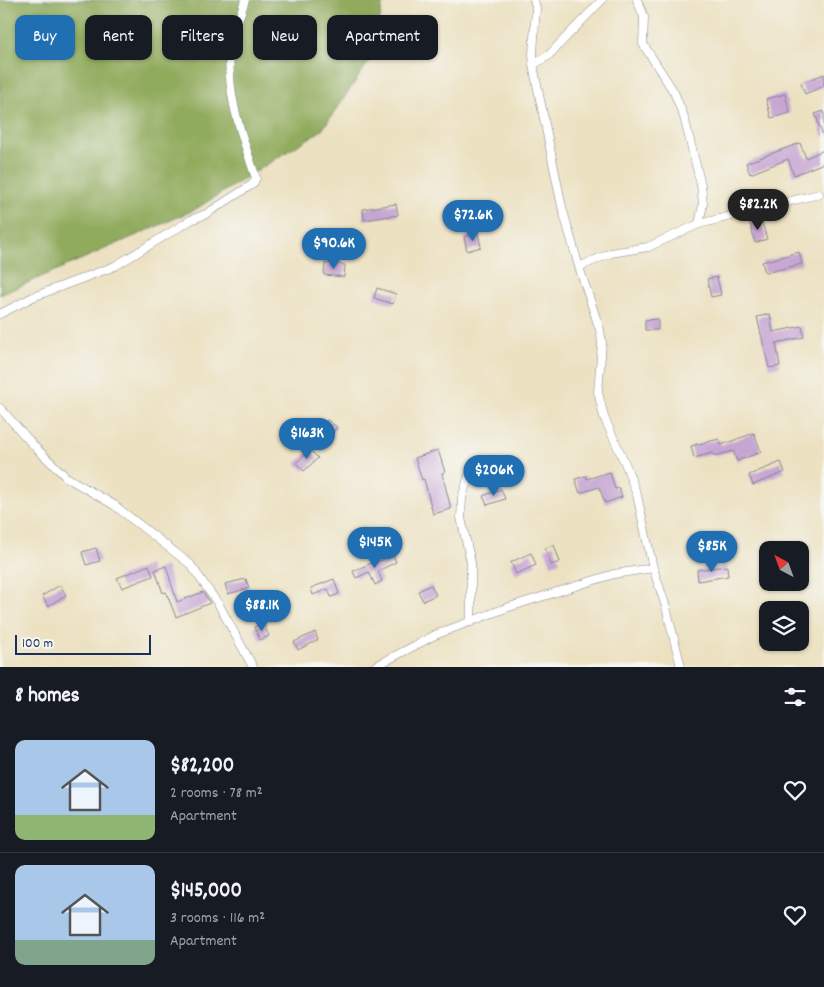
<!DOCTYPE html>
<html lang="en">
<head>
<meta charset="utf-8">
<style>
	:root { --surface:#171b24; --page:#20242c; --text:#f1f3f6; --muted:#9ea1a6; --line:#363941; --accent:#1f6fb2 }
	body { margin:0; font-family:Dekko,sans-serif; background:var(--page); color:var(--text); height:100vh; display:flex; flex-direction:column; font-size:19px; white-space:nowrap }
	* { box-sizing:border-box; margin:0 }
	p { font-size:16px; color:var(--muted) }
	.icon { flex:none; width:28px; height:28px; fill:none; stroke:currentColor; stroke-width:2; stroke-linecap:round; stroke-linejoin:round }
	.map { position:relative; height:667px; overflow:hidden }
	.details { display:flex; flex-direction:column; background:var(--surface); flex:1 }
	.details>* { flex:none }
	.guide { position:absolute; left:15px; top:15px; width:500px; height:45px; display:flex; gap:10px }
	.needle { width:32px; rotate:319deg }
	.fabs { position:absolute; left:759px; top:541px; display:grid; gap:10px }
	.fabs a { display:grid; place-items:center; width:50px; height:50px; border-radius:10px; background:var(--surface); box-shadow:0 1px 4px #0004; font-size:25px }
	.scale { position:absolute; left:15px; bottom:12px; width:136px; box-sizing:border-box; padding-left:5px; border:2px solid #1b2f5e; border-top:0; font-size:14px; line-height:18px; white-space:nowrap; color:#1b2f5e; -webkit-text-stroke:4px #f6f6f2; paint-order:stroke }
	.price { position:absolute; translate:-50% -42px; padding:0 11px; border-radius:18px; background:var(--accent); color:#fff; font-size:16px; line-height:32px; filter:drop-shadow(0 1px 2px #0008) }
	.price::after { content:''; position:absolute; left:50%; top:30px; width:15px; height:11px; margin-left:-8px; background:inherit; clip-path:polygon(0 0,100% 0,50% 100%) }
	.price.selected { background:#222; color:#fff }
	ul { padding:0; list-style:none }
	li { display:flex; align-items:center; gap:15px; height:125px; padding:0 15px }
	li+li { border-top:1px solid var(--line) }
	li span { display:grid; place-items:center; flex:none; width:140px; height:100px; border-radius:10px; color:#555 }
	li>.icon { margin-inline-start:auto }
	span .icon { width:60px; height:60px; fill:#fffc; stroke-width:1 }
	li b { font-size:21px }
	h2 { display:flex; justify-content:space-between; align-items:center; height:60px; padding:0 15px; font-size:21px }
	.pill { padding:0 18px; border-radius:10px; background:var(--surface); box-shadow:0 1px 4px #0004; font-size:18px; line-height:45px }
	.pill.selected { background:var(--accent); color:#fff }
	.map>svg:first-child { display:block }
	.forest { fill:#91ab5d; stroke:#566d5e }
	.building { fill:#c7a5d3 }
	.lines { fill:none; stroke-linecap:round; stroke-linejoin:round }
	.minor-casing { stroke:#848890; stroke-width:9 }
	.minor { stroke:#fff; stroke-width:8 }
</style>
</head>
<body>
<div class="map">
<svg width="824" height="667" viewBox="0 0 824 667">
	<rect width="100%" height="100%" fill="#f6f6f2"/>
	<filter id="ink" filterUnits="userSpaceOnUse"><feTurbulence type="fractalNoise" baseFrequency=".02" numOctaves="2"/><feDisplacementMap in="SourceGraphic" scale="10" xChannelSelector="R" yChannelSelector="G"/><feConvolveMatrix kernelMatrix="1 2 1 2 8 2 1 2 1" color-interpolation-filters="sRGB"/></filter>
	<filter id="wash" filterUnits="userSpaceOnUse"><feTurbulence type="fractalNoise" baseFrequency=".0096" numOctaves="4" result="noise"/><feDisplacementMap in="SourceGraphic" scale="20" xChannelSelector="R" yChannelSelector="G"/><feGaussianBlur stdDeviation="1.12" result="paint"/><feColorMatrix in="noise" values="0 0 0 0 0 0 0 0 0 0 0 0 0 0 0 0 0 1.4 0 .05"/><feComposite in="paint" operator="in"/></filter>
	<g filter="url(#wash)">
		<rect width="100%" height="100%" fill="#ece1c1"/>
		<!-- forest -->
		<path class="forest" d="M0 0H383L374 54 322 130 194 210 0 295Z"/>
		<g id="blocks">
			<!-- building -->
			<g class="building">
				<path d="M824 74V86L805 94 801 83Z"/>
				<path d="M785 94 790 113 771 118 766 99Z"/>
				<path d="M824 111V136H823L815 114Z"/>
				<path d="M800 143 806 158 824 150V163L794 175 788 159 750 174 746 163Z"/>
				<path d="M396 204 398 215 364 220 363 209Z"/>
				<path d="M761 219 767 239 755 243 750 223Z"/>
				<path d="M336 229 347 233 340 250 330 247Z"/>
				<path d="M478 233 481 247 467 251 464 237Z"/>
				<path d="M799 252 802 264 765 273 762 262Z"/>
				<path d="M325 263 345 265 344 277 324 275Z"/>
				<path d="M717 277 721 295 711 297 707 279Z"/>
				<path d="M377 288 396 294 393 304 374 298Z"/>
				<path d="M770 314 773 332 802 326 804 337 776 343 780 366 769 368 757 317Z"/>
				<path d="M658 319V330H645V320Z"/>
				<path d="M327 420 337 427 327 441 317 435Z"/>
				<path d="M754 433 761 452 737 461 733 451 714 456 713 453 694 458 691 446 719 439 721 445Z"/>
				<path d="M310 450 318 458 304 471 296 463Z"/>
				<path d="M438 450 445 472 442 473 451 509 433 514 424 479 422 480 415 458Z"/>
				<path d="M781 462 785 472 753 485 749 475Z"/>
				<path d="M610 472 615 489 619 488 622 497 605 503 599 487 580 493 575 479 586 476 587 479Z"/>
				<path d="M501 489 505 499 487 505 483 496Z"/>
				<path d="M554 545 560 562 551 565 545 548Z"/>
				<path d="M96 548 100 561 86 565 82 552Z"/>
				<path d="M531 553 536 565 516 574 511 562Z"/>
				<path d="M393 555 396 562 378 571 382 581 375 585 369 572 356 578 353 571 374 562 375 563Z"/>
				<path d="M149 565 153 576 122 588 117 578Z"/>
				<path d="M166 566 177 602 203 592 210 603 176 617 166 592 163 593 155 570Z"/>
				<path d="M727 566 728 576 698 581 697 570Z"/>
				<path d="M246 579 249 588 228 594 225 584Z"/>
				<path d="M334 579 339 594 331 597 328 589 313 595 311 588Z"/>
				<path d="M60 585 66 595 48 606 42 596Z"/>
				<path d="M431 585 436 595 423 601 418 591Z"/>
				<path d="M263 623 269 636 260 640 254 627Z"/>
				<path d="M315 632 318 640 298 650 294 642Z"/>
			</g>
		</g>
	</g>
	<g filter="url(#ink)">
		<use href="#blocks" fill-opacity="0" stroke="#848890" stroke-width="1"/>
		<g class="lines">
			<!-- minor casing -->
			<g class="minor-casing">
				<g id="minor">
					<path d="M534 0 536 8 533 54 534 70 562 207 579 267 600 330 602 343 598 392 604 417 625 463 637 495 653 568 666 607 681 667"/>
					<path d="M637 0 644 17 643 44 674 92 684 117 701 185 703 204 699 224"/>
					<path d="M533 65 548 56 602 0"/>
					<path d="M579 267 611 253 648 247 699 224 819 194"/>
					<path d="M0 314 33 297 115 266 191 220 206 214 253 184 256 178C242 136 224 90 231 44 234 29 241 14 245 0"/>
					<path d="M0 408 35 447 66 477 114 505 190 564 219 605 253 667"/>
					<path d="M468 478 462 498 461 518 471 563V622"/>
					<path d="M374 667 435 635 506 608 614 574 653 568"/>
				</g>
			</g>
			<!-- minor -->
			<use href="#minor" class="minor"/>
		</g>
	</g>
</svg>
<div class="fabs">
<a><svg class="needle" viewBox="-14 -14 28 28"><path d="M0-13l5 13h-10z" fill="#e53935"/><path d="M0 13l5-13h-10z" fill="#9ea1a6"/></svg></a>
<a><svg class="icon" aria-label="layers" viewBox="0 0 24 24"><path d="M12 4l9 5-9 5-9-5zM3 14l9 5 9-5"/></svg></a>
</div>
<div class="scale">100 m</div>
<b class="price selected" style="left:758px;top:231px">$82.2K</b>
<b class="price" style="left:473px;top:242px">$72.6K</b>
<b class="price" style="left:334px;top:270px">$90.6K</b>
<b class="price" style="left:307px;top:460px">$163K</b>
<b class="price" style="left:494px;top:497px">$206K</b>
<b class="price" style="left:375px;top:569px">$145K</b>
<b class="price" style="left:712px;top:573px">$85K</b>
<b class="price" style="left:262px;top:632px">$88.1K</b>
<div class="guide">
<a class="pill selected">Buy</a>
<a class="pill">Rent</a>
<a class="pill">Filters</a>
<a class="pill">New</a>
<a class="pill">Apartment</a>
</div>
</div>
<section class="details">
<h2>8 homes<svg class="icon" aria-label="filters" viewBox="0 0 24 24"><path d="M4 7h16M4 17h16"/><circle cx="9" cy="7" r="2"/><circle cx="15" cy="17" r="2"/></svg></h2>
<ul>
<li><span style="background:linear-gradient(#a9c7e8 75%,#8fb573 0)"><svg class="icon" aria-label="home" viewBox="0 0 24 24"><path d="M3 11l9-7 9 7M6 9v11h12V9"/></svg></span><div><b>$82,200</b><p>2 rooms · 78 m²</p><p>Apartment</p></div><svg class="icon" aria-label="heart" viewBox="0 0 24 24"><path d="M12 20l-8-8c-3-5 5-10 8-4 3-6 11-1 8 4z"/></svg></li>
<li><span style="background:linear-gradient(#a9c7e8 75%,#7fa58c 0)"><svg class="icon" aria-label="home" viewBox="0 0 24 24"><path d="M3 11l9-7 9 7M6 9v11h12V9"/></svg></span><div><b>$145,000</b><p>3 rooms · 116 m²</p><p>Apartment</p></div><svg class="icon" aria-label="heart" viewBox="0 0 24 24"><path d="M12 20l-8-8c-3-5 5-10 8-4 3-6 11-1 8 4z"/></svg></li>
</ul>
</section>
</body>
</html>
